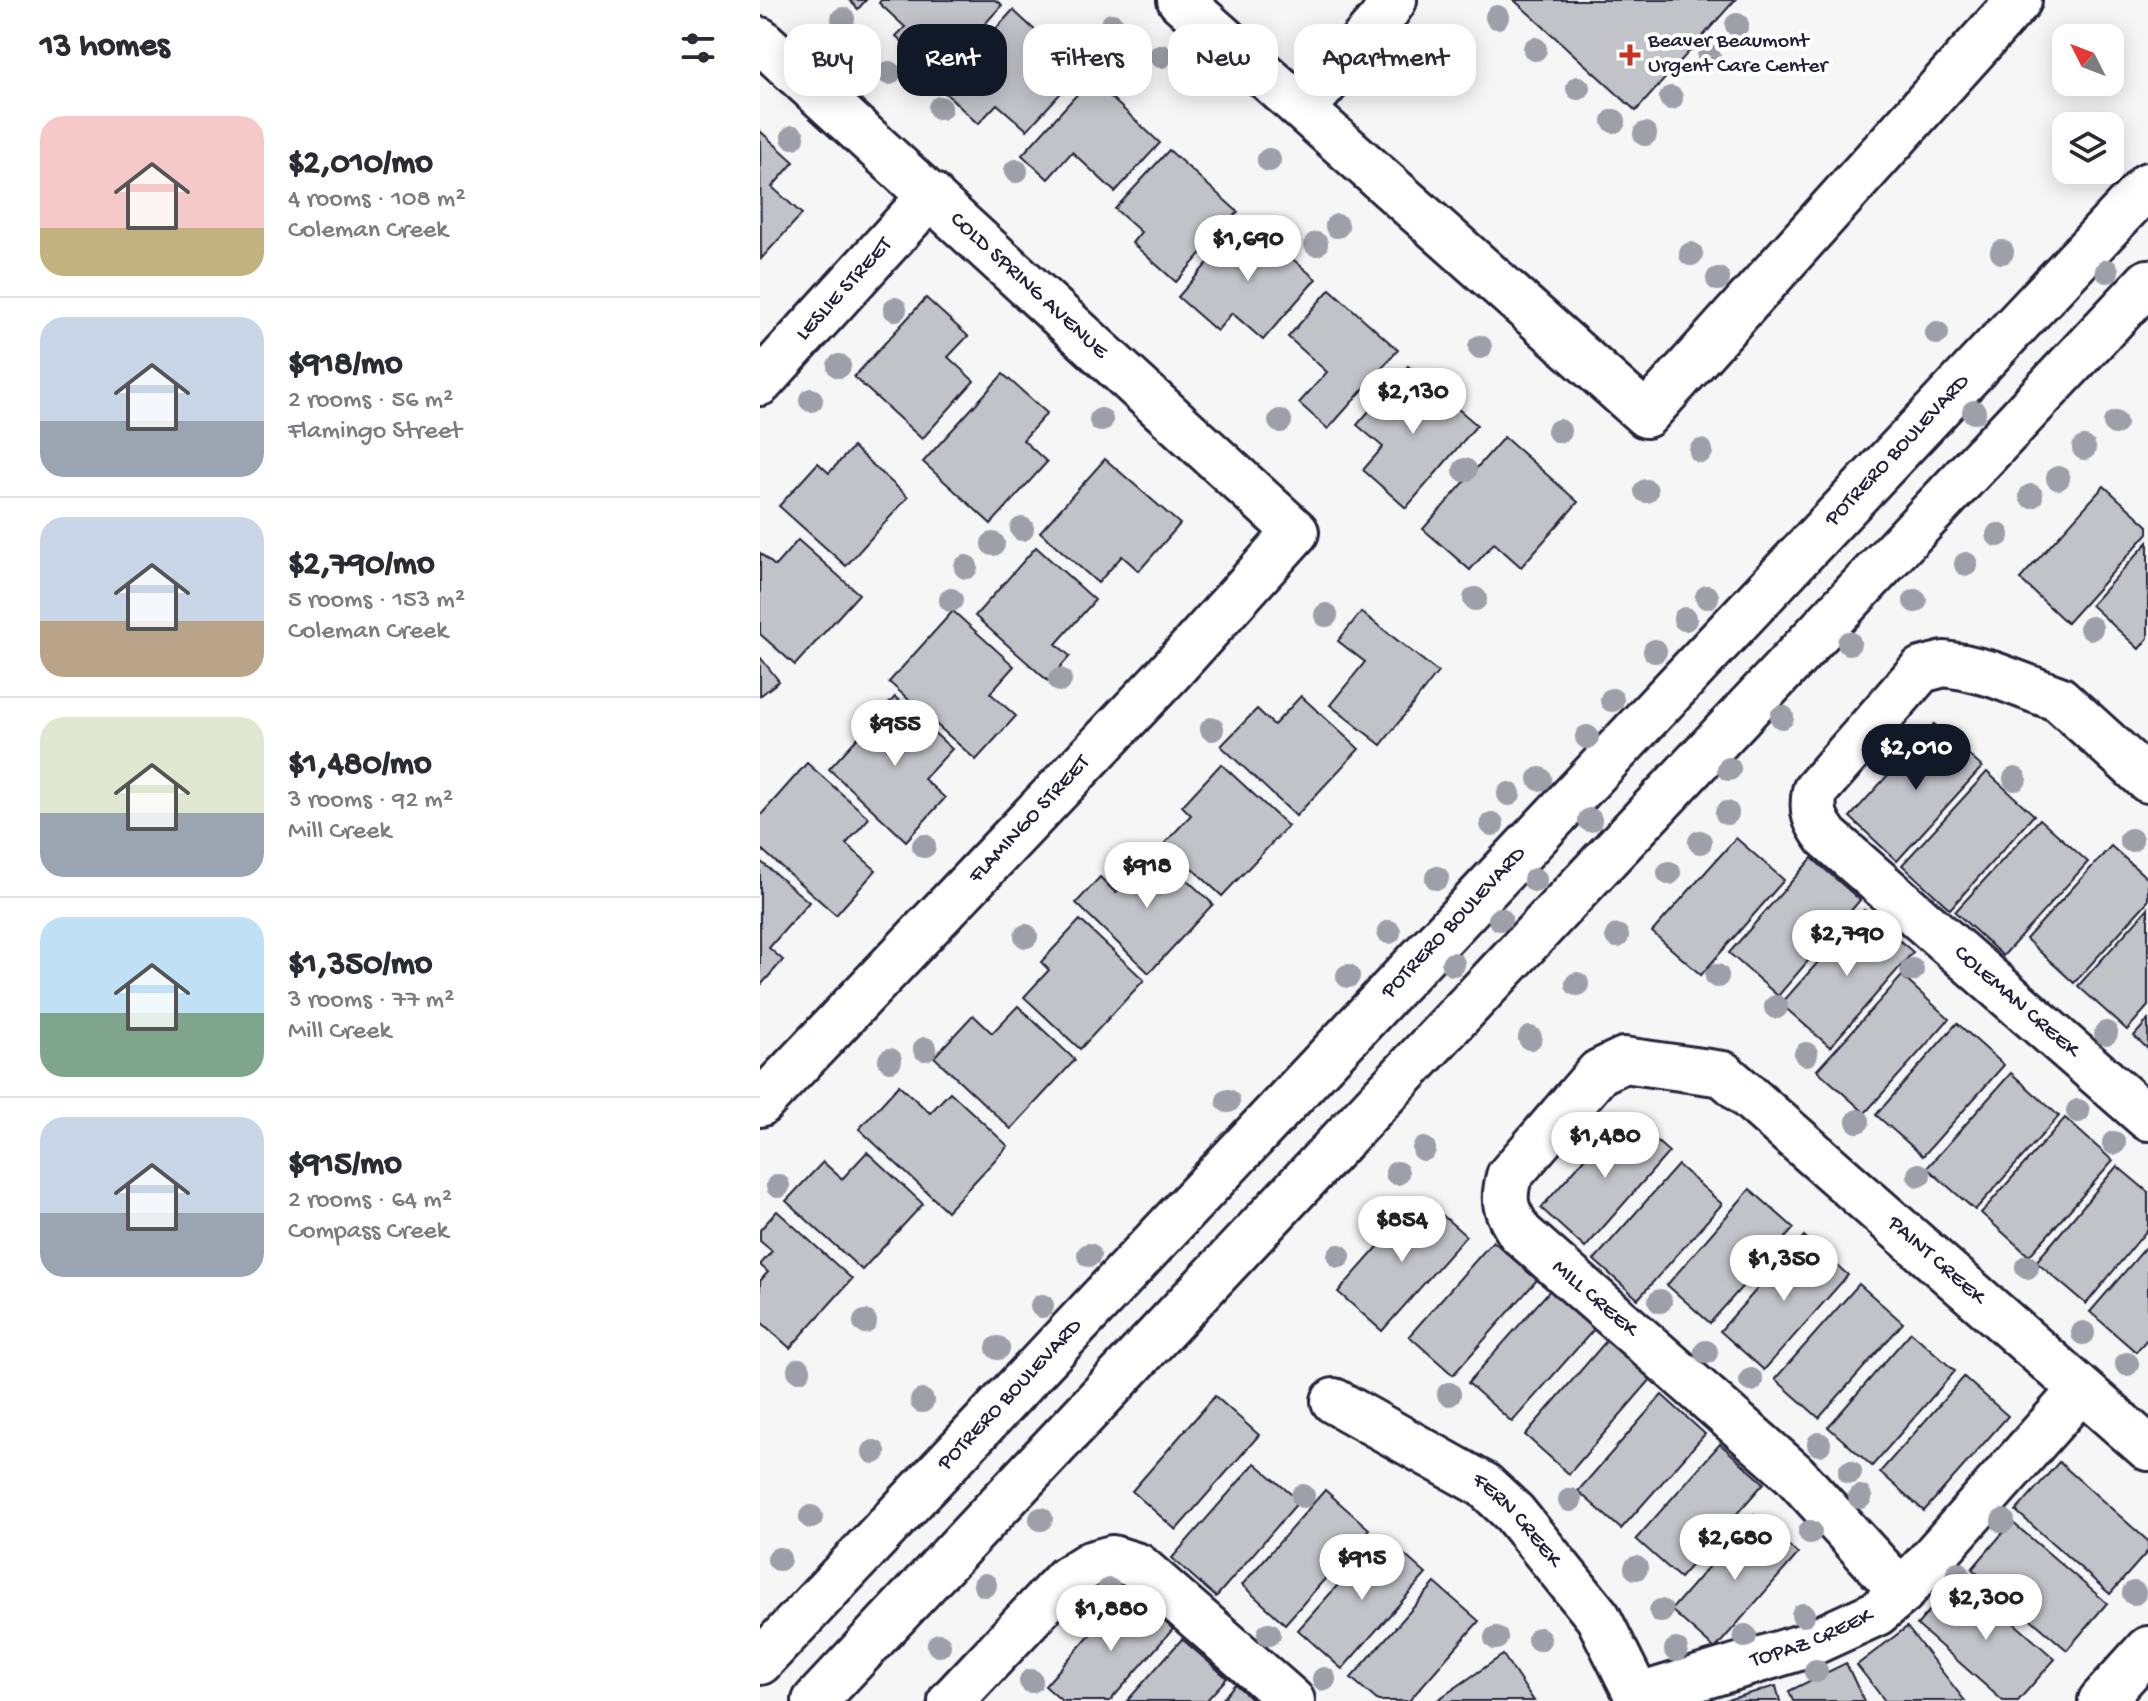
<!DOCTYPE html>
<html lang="en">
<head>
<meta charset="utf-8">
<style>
	:root { --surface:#fff; --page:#f2f2f3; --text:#2b2b33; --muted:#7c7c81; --line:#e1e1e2; --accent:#111827 }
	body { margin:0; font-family:"Gochi Hand",sans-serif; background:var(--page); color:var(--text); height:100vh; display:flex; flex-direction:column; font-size:30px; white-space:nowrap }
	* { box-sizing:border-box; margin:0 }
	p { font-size:26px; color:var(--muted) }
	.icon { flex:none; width:44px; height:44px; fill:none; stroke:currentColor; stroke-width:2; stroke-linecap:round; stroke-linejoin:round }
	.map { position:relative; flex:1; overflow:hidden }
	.sheet { display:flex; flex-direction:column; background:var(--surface); width:760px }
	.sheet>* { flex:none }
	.hud { position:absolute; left:24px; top:24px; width:760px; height:72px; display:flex; gap:16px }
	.needle { width:52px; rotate:312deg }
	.fabs { position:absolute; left:1292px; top:24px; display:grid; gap:16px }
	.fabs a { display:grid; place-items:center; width:72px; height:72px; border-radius:16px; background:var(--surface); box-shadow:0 4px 20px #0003; font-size:40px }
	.price { position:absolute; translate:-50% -68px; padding:0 18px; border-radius:28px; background:#fff; color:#222; font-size:26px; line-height:52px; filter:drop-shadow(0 2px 4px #0008) }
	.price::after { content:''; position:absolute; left:50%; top:48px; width:24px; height:18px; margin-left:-12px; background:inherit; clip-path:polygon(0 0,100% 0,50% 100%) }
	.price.active { background:var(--accent); color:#fff }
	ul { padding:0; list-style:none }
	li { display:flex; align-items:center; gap:24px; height:200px; padding:0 40px }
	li+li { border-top:2px solid var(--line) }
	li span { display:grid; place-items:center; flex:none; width:224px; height:160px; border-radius:24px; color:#555 }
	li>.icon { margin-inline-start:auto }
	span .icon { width:96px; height:96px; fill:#fffc; stroke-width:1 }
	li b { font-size:34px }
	h2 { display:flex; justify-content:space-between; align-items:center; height:96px; padding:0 40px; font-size:34px }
	.pill { padding:0 28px; border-radius:24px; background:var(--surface); box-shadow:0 4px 20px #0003; font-size:28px; line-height:72px }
	.pill.active { background:var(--accent); color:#fff }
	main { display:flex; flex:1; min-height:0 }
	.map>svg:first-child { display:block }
	.building { fill:#c2c2c9; stroke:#22223b; stroke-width:2 }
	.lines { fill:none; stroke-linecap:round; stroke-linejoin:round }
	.minor-casing { stroke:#22223b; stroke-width:50 }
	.minor { stroke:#fff; stroke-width:44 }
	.tree { fill:#9f9faa }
	.poi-dot { fill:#c8321e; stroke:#fff; stroke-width:3 }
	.labels { text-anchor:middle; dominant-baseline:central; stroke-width:8; stroke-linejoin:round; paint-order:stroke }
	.poi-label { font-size:22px; fill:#22223b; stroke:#fff; text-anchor:start }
	.street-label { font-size:22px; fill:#22223b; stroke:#fff }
</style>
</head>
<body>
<main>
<section class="sheet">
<h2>13 homes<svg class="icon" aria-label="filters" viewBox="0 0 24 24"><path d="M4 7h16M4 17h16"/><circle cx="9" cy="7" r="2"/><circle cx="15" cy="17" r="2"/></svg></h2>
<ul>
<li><span style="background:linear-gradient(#f6c9c9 70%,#c2b280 0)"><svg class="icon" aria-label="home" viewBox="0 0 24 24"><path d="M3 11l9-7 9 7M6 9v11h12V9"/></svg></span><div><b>$2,010/mo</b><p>4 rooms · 108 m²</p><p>Coleman Creek</p></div></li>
<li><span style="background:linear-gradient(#c9d6e8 65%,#9aa5b1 0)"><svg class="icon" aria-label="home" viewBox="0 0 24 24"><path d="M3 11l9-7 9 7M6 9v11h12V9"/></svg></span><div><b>$918/mo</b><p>2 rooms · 56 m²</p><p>Flamingo Street</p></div></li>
<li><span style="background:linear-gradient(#c9d6e8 65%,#b9a48a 0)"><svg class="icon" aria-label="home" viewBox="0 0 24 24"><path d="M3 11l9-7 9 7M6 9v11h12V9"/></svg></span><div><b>$2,790/mo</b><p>5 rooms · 153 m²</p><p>Coleman Creek</p></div></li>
<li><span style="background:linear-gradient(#dfe7d0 60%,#9aa5b1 0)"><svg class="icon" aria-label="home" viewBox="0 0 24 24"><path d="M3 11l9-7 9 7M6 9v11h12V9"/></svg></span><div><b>$1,480/mo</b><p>3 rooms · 92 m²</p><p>Mill Creek</p></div></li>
<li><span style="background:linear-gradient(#bfe0f5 60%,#7fa58c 0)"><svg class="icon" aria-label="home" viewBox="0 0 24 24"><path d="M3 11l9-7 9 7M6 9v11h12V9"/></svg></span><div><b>$1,350/mo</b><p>3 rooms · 77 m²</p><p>Mill Creek</p></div></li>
<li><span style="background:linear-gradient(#c9d6e8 60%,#9aa5b1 0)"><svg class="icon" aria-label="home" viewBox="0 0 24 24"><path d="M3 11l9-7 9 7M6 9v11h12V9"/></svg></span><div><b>$915/mo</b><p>2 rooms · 64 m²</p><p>Compass Creek</p></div></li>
</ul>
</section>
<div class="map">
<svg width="1388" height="1701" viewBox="0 0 1388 1701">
	<rect width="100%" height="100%" fill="#f6f6f7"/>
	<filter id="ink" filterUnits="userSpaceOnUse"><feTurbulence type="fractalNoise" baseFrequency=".0125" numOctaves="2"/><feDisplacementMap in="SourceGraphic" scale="16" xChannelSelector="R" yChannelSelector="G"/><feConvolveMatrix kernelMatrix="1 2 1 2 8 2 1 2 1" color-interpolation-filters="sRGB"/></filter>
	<g filter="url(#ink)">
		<!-- building -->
		<g class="building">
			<path d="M89 0H106L98 9Z"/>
			<path d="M121 0H235L242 5 179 75 136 36 145 27 119 3Z"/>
			<path d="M754 0H975L876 111Z"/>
			<path d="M253 10 320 72 267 130 237 104 218 124 181 89Z"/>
			<path d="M331 79 400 143 355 192 312 152 288 179 262 155Z"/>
			<path d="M0 131 34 162 12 187 42 214 1 259Z"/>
			<path d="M409 150 478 212 416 282 372 243 381 232 355 209Z"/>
			<path d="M486 219 556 279 503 340 472 313 457 331 418 297Z"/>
			<path d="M570 289 638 350 568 429 539 403 567 372 528 337Z"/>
			<path d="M166 298 208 336 188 357 214 381 162 439 94 377Z"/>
			<path d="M648 366 717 425 646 508 603 470 623 447 597 425Z"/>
			<path d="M243 374 287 413 263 440 287 462 231 524 163 462Z"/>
			<path d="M744 437 818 502 761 567 734 543 710 570 663 529Z"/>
			<path d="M93 447 148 497 86 566 19 506 58 463 69 473Z"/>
			<path d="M345 459 420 524 379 571 362 556 338 583 280 532Z"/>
			<path d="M1344 486 1388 526V533L1307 623 1260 579Z"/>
			<path d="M38 540 99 594 35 665 0 634V553L15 566Z"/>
			<path d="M1388 542V638L1379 649 1331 605Z"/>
			<path d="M276 547 335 600 296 644 310 656 288 681 215 616Z"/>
			<path d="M193 611 254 666 230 693 256 716 216 760 129 682Z"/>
			<path d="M601 612 678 672 621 745 570 705 605 662 578 641Z"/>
			<path d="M0 657 19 681 0 696Z"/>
			<path d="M541 696 599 749 536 816 461 746 497 709 514 725Z"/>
			<path d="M135 697 192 749 164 779 185 798 146 841 69 769Z"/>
			<path d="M1174 724 1222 767 1137 861 1090 817Z"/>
			<path d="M47 763 109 818 86 844 116 870 76 915 0 848V816Z"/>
			<path d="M461 764 528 826 462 896 405 843 431 815 422 806Z"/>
			<path d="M1227 772 1274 815 1190 909 1142 865Z"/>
			<path d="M1280 819 1328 862 1243 956 1195 912Z"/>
			<path d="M976 838 1024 880 941 975 892 932Z"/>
			<path d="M1351 846 1388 879V901L1314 983 1266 939Z"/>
			<path d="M396 851 453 904 389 973 316 903 340 877 356 893Z"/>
			<path d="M1052 858 1100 900 1018 996 969 953Z"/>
			<path d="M0 861 49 902 9 948 23 960 0 986Z"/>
			<path d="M1388 908V1006L1367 1030 1318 986Z"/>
			<path d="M1104 910 1153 952 1070 1047 1021 1004Z"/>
			<path d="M320 920 384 980 320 1049 264 997 289 970 281 962Z"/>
			<path d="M1142 976 1189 1019 1105 1113 1057 1070Z"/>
			<path d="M258 1006 315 1060 251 1129 174 1057 213 1015 232 1033Z"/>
			<path d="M1388 1020V1049L1374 1036Z"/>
			<path d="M1197 1023 1244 1065 1163 1156 1116 1115Z"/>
			<path d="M1251 1073 1299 1116 1215 1210 1167 1168Z"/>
			<path d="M139 1085 170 1113 190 1092 248 1146 187 1211 99 1129Z"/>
			<path d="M865 1113 909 1152 825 1248 781 1208Z"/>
			<path d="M1305 1118 1353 1161 1269 1256 1221 1213Z"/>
			<path d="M107 1152 163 1204 102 1270 26 1201 63 1162 82 1179Z"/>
			<path d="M918 1165 962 1204 878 1299 834 1260Z"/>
			<path d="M1357 1166 1388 1192V1229L1326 1304 1276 1262Z"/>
			<path d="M990 1189 1034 1228 950 1323 907 1285Z"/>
			<path d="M662 1197 706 1236 622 1331 578 1292Z"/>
			<path d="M17 1211 92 1279 30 1348 0 1321V1281L8 1272 0 1265 12 1251 0 1241V1230Z"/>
			<path d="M1044 1236 1088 1275 1004 1370 960 1331Z"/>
			<path d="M733 1241 777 1280 693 1375 649 1336Z"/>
			<path d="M1388 1245V1338L1376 1352 1330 1312Z"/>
			<path d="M1099 1284 1143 1323 1059 1418 1015 1379Z"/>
			<path d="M792 1288 836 1327 752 1422 708 1383Z"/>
			<path d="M1151 1332 1195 1371 1112 1466 1068 1427Z"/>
			<path d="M848 1339 892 1378 809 1474 765 1435Z"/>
			<path d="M1204 1377 1248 1416 1164 1511 1120 1472Z"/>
			<path d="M902 1395 945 1434 861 1529 818 1491Z"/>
			<path d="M455 1396 499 1435 416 1530 372 1491Z"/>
			<path d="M960 1444 1004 1483 920 1578 876 1539Z"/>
			<path d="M1299 1462 1388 1541V1551L1350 1594 1256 1511Z"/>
			<path d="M495 1463 539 1501 456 1597 412 1558Z"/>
			<path d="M565 1490 609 1529 525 1624 482 1585Z"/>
			<path d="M994 1514 1038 1554 955 1649 911 1610Z"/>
			<path d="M1252 1522 1347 1603 1307 1650 1212 1569Z"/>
			<path d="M622 1535 666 1574 582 1669 538 1630Z"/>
			<path d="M1200 1576 1295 1659 1258 1701H1243L1157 1625Z"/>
			<path d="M675 1583 719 1621 649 1701H618L591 1678Z"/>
			<path d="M369 1590 413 1629 350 1701H302L285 1686Z"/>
			<path d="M1147 1627 1205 1701H1125L1097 1665Z"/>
			<path d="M422 1639 467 1678 446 1701H367Z"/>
			<path d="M743 1655 774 1701H676Z"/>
			<path d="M1086 1663 1104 1701H1033L1029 1691Z"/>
			<path d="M475 1684 494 1701H461Z"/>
			<path d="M1016 1686 1020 1701H963Z"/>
		</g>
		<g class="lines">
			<!-- minor casing -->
			<g class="minor-casing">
				<g id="minor">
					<path d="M420 0 886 415 1259 0"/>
					<path id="s1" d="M0 40 536 532 410 672 0 1104"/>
					<path d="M543 109 620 21 634 0"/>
					<path id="s2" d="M0 383 171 195"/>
					<path id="s3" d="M1388 780 1299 699 1232 674 1204 667 1184 664 1161 670 1055 791C1051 812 1055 821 1067 837L1388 1118"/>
					<path id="s4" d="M574 1401 724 1485 754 1513 838 1617 880 1701"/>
					<path id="s5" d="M1142 1592 1034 1474 760 1233C746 1210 742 1203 749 1176L839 1072 864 1060 963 1074 1388 1448"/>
					<path id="s6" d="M0 1662 1388 185"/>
					<path id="s7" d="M879 1696 1045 1646 1117 1613 1142 1592 1320 1391"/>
					<path d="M55 1701 1388 282"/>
					<path d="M191 1701 306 1579 330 1564 352 1558 378 1566 532 1701"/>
					<path d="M1341 1701 1388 1649"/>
				</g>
			</g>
			<!-- minor -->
			<use href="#minor" class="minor"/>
		</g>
		<!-- trees -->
		<g class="tree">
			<circle cx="737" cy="17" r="12"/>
			<circle cx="83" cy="19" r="12"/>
			<circle cx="352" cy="25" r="12"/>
			<circle cx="977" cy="25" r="12"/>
			<circle cx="775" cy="49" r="12"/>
			<circle cx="401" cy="56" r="12"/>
			<circle cx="949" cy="57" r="12"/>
			<circle cx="129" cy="73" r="12"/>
			<circle cx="818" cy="88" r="12"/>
			<circle cx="911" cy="98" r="12"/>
			<circle cx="180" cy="108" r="12"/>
			<circle cx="854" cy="121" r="12"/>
			<circle cx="885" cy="134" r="12"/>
			<circle cx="33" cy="137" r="12"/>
			<circle cx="509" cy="160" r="12"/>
			<circle cx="256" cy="171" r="12"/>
			<circle cx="577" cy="226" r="12"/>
			<circle cx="556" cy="244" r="12"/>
			<circle cx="1242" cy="252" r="12"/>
			<circle cx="931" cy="254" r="12"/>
			<circle cx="1347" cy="271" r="12"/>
			<circle cx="958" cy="279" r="12"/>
			<circle cx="135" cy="309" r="12"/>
			<circle cx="1177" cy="333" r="12"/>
			<circle cx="720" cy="347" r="12"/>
			<circle cx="79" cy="366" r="12"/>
			<circle cx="51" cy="400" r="12"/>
			<circle cx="1214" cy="412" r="12"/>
			<circle cx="341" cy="420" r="12"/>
			<circle cx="520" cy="421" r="12"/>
			<circle cx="1355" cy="423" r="12"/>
			<circle cx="799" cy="431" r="12"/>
			<circle cx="1324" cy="448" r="12"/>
			<circle cx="941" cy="451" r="12"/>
			<circle cx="705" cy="470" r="12"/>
			<circle cx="1298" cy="478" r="12"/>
			<circle cx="886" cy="491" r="12"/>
			<circle cx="1271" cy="496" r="12"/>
			<circle cx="262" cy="529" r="12"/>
			<circle cx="1238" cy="535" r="12"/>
			<circle cx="233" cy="544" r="12"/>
			<circle cx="1206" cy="564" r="12"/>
			<circle cx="206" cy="567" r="12"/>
			<circle cx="947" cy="597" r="12"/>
			<circle cx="715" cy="599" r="12"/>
			<circle cx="191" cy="600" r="12"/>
			<circle cx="1155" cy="601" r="12"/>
			<circle cx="566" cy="615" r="12"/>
			<circle cx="925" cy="619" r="12"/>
			<circle cx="1331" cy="628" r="12"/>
			<circle cx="1089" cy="643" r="12"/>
			<circle cx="895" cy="651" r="12"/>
			<circle cx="300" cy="680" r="12"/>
			<circle cx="852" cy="700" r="12"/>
			<circle cx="1022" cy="717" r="12"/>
			<circle cx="452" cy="729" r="12"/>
			<circle cx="827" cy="737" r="12"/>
			<circle cx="969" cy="769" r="12"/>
			<circle cx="780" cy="779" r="12"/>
			<circle cx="1255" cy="779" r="12"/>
			<circle cx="749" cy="794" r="12"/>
			<circle cx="967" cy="813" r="12"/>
			<circle cx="830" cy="820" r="12"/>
			<circle cx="732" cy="824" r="12"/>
			<circle cx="1371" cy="840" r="12"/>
			<circle cx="940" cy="842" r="12"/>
			<circle cx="164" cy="846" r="12"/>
			<circle cx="909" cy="873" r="12"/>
			<circle cx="677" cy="878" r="12"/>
			<circle cx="775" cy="880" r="12"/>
			<circle cx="740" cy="919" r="12"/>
			<circle cx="629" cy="932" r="12"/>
			<circle cx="266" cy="936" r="12"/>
			<circle cx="857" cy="936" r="12"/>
			<circle cx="693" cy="964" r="12"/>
			<circle cx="1152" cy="970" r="12"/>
			<circle cx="588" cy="976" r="12"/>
			<circle cx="957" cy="976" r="12"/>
			<circle cx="817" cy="984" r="12"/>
			<circle cx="1016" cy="1007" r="12"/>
			<circle cx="1346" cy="1033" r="12"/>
			<circle cx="770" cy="1038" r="12"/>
			<circle cx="165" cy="1049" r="12"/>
			<circle cx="1046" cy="1054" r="12"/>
			<circle cx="130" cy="1060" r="12"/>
			<circle cx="468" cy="1101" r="12"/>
			<circle cx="1318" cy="1111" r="12"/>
			<circle cx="1098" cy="1121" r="12"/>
			<circle cx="1354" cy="1143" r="12"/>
			<circle cx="820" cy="1145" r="12"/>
			<circle cx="664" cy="1149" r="12"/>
			<circle cx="637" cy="1173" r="12"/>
			<circle cx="1159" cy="1175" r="12"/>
			<circle cx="18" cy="1186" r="12"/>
			<circle cx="329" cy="1255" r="12"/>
			<circle cx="579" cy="1256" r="12"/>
			<circle cx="1267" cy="1267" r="12"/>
			<circle cx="900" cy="1301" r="12"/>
			<circle cx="282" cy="1306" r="12"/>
			<circle cx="105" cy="1322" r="12"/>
			<circle cx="1323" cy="1333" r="12"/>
			<circle cx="238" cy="1348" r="12"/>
			<circle cx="946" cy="1352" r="12"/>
			<circle cx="1367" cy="1364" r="12"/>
			<circle cx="39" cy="1370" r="12"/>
			<circle cx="991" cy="1380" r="12"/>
			<circle cx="689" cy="1394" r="12"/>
			<circle cx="162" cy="1401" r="12"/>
			<circle cx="1059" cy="1444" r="12"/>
			<circle cx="114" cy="1452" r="12"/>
			<circle cx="1090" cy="1472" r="12"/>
			<circle cx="543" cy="1496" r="12"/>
			<circle cx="1100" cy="1497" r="12"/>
			<circle cx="810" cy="1500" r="12"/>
			<circle cx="51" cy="1517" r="12"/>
			<circle cx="281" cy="1519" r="12"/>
			<circle cx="1243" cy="1521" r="12"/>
			<circle cx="1050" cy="1532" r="12"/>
			<circle cx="19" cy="1559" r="12"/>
			<circle cx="876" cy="1568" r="12"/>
			<circle cx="1198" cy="1573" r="12"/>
			<circle cx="225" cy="1585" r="12"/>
			<circle cx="349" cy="1590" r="12"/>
			<circle cx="1374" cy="1593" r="12"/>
			<circle cx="901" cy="1611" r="12"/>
			<circle cx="1043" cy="1615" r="12"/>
			<circle cx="509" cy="1634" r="12"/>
			<circle cx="985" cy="1636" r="12"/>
			<circle cx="736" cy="1638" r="12"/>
			<circle cx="779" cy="1639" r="12"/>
			<circle cx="179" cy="1645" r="12"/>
			<circle cx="916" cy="1650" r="12"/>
			<circle cx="1056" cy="1671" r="12"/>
			<circle cx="564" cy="1679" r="12"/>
			<circle cx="271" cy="1681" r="12"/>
		</g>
	</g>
	<!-- markers -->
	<path class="poi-dot" d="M866 43h8v8h8v8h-8v8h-8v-8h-8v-8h8z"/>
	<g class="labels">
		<!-- poi labels -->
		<g class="poi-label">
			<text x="888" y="42">Beaver Beaumont<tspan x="888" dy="25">Urgent Care Center</tspan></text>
		</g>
		<!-- street labels -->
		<g class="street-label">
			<text stroke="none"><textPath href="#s1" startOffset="364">COLD SPRING AVENUE</textPath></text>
			<text stroke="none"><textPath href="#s2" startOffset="126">LESLIE STREET</textPath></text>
			<text stroke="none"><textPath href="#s6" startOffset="1662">POTRERO BOULEVARD</textPath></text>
			<text transform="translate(270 820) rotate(-47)">FLAMINGO STREET</text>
			<text stroke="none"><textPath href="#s6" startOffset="1014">POTRERO BOULEVARD</textPath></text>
			<text stroke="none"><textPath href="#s3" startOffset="726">COLEMAN CREEK</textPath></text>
			<text stroke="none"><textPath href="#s5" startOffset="1134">PAINT CREEK</textPath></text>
			<text transform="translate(834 1299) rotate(41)">MILL CREEK</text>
			<text stroke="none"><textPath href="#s6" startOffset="366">POTRERO BOULEVARD</textPath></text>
			<text stroke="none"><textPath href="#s4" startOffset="220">FERN CREEK</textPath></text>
			<text stroke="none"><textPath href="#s7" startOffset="182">TOPAZ CREEK</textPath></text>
		</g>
	</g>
</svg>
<div class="fabs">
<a><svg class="needle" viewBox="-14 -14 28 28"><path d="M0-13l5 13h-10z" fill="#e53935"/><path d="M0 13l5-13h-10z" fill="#7c7c81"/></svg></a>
<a><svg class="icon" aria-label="layers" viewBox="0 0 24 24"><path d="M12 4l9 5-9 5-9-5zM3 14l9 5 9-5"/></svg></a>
</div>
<b class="price" style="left:488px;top:283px">$1,690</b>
<b class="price" style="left:653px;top:436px">$2,130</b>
<b class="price" style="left:135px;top:768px">$955</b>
<b class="price active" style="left:1156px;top:792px">$2,010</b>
<b class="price" style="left:387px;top:910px">$918</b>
<b class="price" style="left:1087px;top:978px">$2,790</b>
<b class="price" style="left:845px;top:1180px">$1,480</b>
<b class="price" style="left:642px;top:1264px">$854</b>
<b class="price" style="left:1024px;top:1303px">$1,350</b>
<b class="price" style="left:975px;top:1582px">$2,680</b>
<b class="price" style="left:602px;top:1602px">$915</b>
<b class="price" style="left:1226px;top:1642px">$2,300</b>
<b class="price" style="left:351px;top:1653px">$1,880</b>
<div class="hud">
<a class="pill">Buy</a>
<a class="pill active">Rent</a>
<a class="pill">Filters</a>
<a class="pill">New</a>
<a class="pill">Apartment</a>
</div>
</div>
</main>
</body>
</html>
